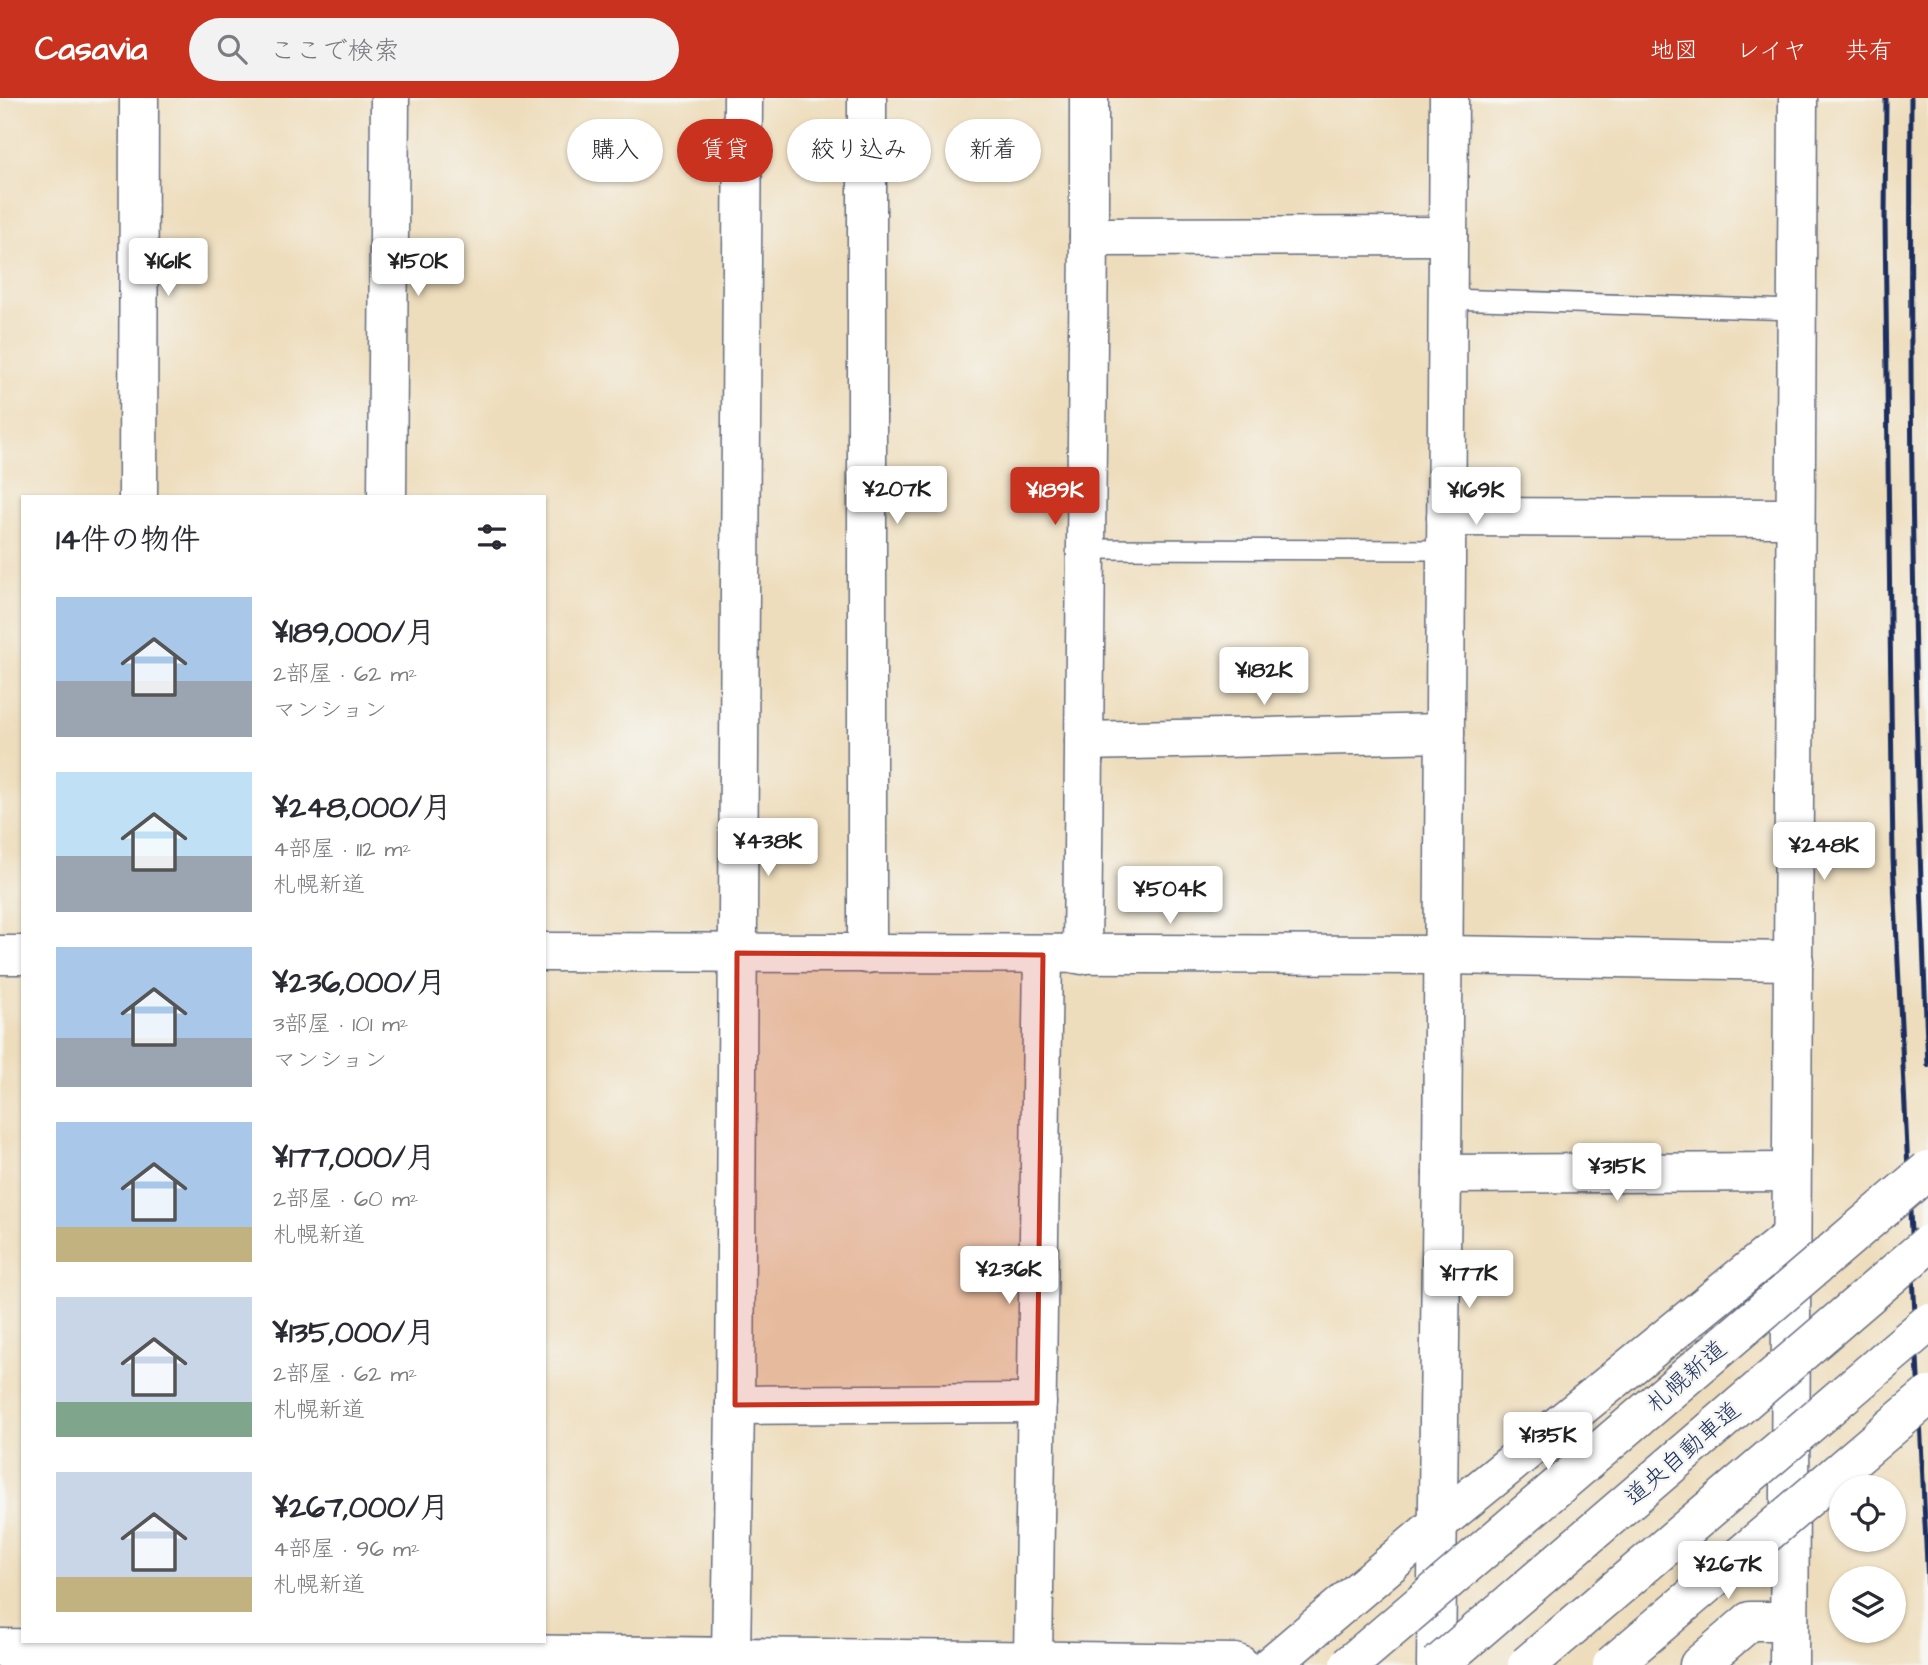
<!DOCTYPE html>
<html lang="ja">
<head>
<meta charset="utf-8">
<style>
	:root { --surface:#fff; --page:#f2f2f3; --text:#2b2b33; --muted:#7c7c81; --accent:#c8321e }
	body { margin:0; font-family:"Architects Daughter","Klee One",sans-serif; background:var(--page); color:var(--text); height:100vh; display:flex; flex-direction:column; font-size:26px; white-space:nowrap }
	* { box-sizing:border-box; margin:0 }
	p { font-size:23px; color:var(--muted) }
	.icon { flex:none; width:38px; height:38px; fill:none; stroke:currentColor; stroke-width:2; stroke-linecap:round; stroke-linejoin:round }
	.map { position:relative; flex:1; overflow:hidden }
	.sheet { position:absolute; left:21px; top:397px; width:525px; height:1148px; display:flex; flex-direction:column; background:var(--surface); border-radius:0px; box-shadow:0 2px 5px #0004 }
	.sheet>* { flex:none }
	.guide { position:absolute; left:567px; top:21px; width:665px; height:63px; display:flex; gap:14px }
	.tools { position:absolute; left:1829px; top:1377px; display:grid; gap:14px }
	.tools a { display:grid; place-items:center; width:77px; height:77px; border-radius:50%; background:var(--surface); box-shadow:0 2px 5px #0004; font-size:35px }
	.price { position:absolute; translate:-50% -60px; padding:0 16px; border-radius:7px; background:#fff; color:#222; font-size:23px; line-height:46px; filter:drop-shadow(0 2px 4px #0008) }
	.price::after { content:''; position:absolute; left:50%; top:42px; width:21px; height:16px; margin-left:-10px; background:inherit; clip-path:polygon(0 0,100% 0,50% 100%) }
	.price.current { background:var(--accent); color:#fff }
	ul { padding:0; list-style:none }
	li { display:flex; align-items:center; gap:21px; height:175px; padding:0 35px }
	li span { display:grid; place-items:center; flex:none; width:196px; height:140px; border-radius:0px; color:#555 }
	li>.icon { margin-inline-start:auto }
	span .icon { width:84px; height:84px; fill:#fffc; stroke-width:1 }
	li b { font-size:30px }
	h2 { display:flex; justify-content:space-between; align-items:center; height:84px; padding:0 35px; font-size:30px }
	.pill { padding:0 24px; border-radius:32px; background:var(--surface); box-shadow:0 2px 5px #0004; font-size:24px; line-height:63px }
	.pill.current { background:var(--accent); color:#fff }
	header { display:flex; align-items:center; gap:42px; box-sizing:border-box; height:98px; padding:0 35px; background:var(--accent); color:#fff }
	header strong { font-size:33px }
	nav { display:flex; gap:38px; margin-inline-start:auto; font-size:24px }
	.search { width:490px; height:63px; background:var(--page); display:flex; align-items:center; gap:18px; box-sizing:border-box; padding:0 24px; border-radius:38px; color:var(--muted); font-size:26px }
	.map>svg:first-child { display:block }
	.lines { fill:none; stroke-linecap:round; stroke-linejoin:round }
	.service-casing { stroke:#656c7f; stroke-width:22 }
	.minor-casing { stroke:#656c7f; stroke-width:41 }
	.tertiary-casing { stroke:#656c7f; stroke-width:41 }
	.secondary-casing { stroke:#656c7f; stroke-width:41 }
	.service { stroke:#fff; stroke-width:19 }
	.minor { stroke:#fff; stroke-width:38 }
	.tertiary { stroke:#fff; stroke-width:38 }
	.secondary { stroke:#fff; stroke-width:38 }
	.rail { stroke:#1b2f5e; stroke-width:5 }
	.trunk-bridge-casing { stroke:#656c7f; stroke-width:41; stroke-linecap:butt }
	.motorway-bridge-casing { stroke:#656c7f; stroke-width:41; stroke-linecap:butt }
	.trunk-bridge { stroke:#fff; stroke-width:38 }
	.motorway-bridge { stroke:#fff; stroke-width:38 }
	.marked { fill:#c8321e; fill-opacity:0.2; stroke:#c8321e; stroke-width:5; stroke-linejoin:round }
	.labels { text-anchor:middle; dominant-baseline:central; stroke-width:5; stroke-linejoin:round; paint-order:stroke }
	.street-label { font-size:24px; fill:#1b2f5e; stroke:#f6f6f2 }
</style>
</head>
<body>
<header>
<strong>Casavia</strong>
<div class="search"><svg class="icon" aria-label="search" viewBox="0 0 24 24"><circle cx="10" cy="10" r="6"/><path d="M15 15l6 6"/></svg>ここで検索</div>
<nav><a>地図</a><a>レイヤ</a><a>共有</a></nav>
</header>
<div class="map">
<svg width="1928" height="1567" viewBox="0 0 1928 1567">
	<rect width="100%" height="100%" fill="#f6f6f2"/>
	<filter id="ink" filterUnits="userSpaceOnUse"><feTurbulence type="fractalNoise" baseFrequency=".0143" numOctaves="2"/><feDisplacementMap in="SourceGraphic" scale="14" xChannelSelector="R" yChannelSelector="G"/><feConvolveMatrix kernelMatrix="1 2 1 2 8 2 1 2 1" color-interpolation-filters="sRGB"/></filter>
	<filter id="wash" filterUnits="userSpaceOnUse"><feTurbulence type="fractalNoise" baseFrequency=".00686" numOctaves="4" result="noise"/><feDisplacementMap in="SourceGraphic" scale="28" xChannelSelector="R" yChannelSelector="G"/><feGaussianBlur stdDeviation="1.57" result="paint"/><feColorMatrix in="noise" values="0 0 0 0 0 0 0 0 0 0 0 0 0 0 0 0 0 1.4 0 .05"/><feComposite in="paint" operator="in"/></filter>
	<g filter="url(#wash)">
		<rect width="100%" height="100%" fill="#eeddbc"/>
	</g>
	<g filter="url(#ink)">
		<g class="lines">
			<!-- service casing -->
			<g class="service-casing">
				<g id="service">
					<path d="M1449 201 1795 212"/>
					<path d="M1085 451 1446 452"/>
				</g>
			</g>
			<!-- minor casing -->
			<g class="minor-casing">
				<g id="minor">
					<path d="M867 0V856"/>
					<path d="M1089 139 1448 138"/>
					<path d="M138 399 139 0"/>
					<path d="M1446 419 1795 420"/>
					<path d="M1084 643 1445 635"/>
					<path d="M544 854 1444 857 1794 863"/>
					<path d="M0 857H23"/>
					<path d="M1082 857 1089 139V0"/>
					<path d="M1442 1076 1791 1074"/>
					<path d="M735 1307 1037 1305"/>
					<path d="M0 1550 1235 1565 1240 1567"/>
					<path d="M731 1558 735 1307 743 0"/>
					<path d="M1033 1561 1043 857"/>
					<path d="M1271 1567 1436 1427 1791 1138"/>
					<path d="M1436 1567 1442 1076 1449 0"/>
					<path d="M1699 1567 1750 1523H1789"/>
				</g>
			</g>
			<!-- tertiary casing -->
			<g class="tertiary-casing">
				<path id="tertiary" d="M1789 1567 1798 0"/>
			</g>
			<!-- secondary casing -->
			<g class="secondary-casing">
				<g id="secondary">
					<path d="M387 399 390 0"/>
					<path d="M382 1567 383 1544"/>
				</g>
			</g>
			<!-- service -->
			<use href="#service" class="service"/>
			<!-- minor -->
			<use href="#minor" class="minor"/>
			<!-- tertiary -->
			<use href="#tertiary" class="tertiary"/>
			<!-- secondary -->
			<use href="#secondary" class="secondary"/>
			<!-- rail -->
			<g class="rail">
				<path d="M1886 0 1885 121 1893 761 1928 1487"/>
				<path d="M1911 0C1909 322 1914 645 1928 967"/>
			</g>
			<!-- trunk-bridge casing -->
			<g class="trunk-bridge-casing">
				<g id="trunk-bridge">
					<path d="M1349 1567 1928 1072"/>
					<path d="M1612 1567 1928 1298"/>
				</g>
			</g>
			<!-- motorway-bridge casing -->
			<g class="motorway-bridge-casing">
				<g id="motorway-bridge">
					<path d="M1438 1567 1928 1146"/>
					<path d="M1527 1567 1928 1225"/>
				</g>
			</g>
			<!-- trunk-bridge -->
			<use href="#trunk-bridge" class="trunk-bridge"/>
			<!-- motorway-bridge -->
			<use href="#motorway-bridge" class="motorway-bridge"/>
		</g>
	</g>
	<!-- marked area -->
	<path class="marked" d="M737 855 1043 857 1037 1305 735 1307Z"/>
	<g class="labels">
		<!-- street labels -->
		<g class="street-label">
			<text transform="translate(1687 1279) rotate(-41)">札幌新道</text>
			<text transform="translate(1683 1356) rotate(-41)">道央自動車道</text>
		</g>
	</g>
</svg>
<div class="tools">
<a><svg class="icon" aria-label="locate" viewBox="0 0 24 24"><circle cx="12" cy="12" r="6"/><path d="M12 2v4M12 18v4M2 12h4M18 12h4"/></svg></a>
<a><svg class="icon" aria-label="layers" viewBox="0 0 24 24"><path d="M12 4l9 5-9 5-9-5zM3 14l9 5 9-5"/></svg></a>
</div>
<b class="price" style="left:168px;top:200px">¥161K</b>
<b class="price" style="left:418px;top:200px">¥150K</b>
<b class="price" style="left:897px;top:428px">¥207K</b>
<b class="price current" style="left:1055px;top:429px">¥189K</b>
<b class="price" style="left:1476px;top:429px">¥169K</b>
<b class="price" style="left:1264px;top:609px">¥182K</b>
<b class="price" style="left:768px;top:780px">¥438K</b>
<b class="price" style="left:1824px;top:784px">¥248K</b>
<b class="price" style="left:1170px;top:828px">¥504K</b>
<b class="price" style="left:1617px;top:1105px">¥315K</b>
<b class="price" style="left:1009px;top:1208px">¥236K</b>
<b class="price" style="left:1469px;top:1212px">¥177K</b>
<b class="price" style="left:1548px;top:1374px">¥135K</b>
<b class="price" style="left:1728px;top:1503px">¥267K</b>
<div class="guide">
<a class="pill">購入</a>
<a class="pill current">賃貸</a>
<a class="pill">絞り込み</a>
<a class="pill">新着</a>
</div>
<section class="sheet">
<h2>14件の物件<svg class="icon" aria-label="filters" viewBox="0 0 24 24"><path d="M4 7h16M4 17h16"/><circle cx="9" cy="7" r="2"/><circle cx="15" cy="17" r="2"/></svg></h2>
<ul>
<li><span style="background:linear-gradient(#a9c7e8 60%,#9aa5b1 0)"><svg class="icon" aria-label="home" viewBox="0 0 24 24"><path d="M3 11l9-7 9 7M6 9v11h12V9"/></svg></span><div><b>¥189,000/月</b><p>2部屋 · 62 m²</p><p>マンション</p></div></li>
<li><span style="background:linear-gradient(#bfe0f5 60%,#9aa5b1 0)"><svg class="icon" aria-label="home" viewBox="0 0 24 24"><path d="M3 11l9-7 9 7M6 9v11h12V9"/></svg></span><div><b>¥248,000/月</b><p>4部屋 · 112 m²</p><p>札幌新道</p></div></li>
<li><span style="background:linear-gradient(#a9c7e8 65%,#9aa5b1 0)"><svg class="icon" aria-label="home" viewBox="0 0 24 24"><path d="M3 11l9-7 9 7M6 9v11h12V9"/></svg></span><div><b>¥236,000/月</b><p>3部屋 · 101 m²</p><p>マンション</p></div></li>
<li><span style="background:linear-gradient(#a9c7e8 75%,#c2b280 0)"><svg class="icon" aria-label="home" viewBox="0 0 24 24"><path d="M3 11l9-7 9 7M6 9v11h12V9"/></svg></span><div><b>¥177,000/月</b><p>2部屋 · 60 m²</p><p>札幌新道</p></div></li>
<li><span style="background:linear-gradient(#c9d6e8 75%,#7fa58c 0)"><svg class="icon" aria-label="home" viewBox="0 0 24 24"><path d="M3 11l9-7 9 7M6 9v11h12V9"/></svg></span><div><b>¥135,000/月</b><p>2部屋 · 62 m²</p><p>札幌新道</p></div></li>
<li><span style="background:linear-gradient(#c9d6e8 75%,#c2b280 0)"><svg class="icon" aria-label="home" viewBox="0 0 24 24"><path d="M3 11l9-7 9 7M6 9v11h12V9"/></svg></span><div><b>¥267,000/月</b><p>4部屋 · 96 m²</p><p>札幌新道</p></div></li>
</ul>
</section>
</div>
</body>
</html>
